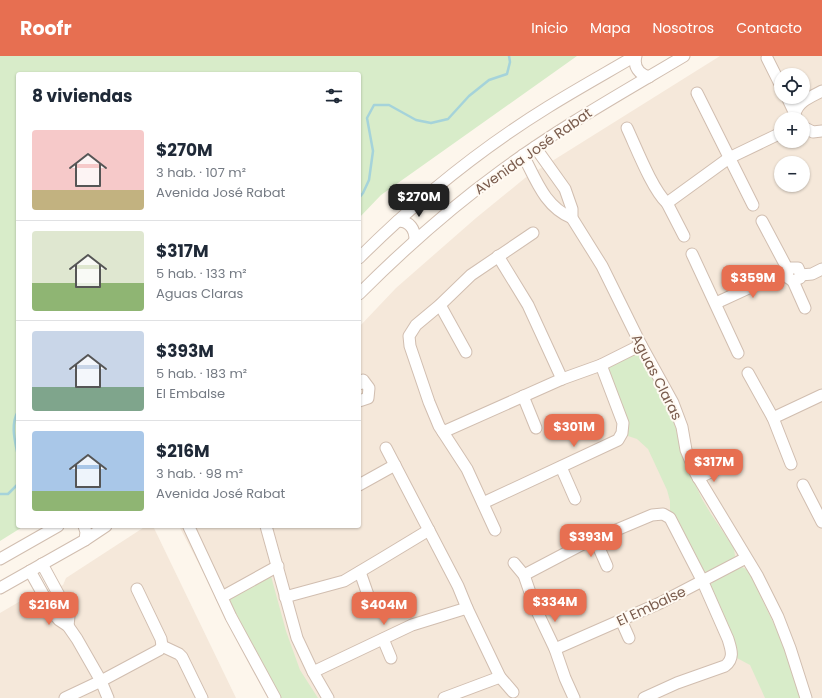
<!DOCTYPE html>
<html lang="es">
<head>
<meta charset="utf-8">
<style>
	:root { --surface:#fff; --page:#f6f6f7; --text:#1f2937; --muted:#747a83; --line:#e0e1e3; --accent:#e76f51 }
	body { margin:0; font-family:Poppins,sans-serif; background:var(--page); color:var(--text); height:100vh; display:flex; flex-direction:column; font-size:15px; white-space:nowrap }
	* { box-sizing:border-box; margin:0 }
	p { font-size:13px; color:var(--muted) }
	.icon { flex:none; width:22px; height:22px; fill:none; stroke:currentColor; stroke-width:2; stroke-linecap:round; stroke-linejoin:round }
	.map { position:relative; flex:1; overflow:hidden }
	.side { position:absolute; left:16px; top:16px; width:345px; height:456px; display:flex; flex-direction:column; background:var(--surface); border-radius:4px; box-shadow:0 1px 3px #0004 }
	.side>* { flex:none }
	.controls { position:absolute; left:774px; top:12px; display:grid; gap:8px }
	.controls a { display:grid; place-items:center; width:36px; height:36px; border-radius:50%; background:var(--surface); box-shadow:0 1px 3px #0004; font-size:20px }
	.price { position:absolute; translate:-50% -34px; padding:0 9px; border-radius:8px; background:var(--accent); color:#fff; font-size:13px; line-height:26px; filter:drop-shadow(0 1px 2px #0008) }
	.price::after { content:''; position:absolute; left:50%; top:24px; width:12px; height:9px; margin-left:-6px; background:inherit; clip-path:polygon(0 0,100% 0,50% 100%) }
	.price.current { background:#222; color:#fff }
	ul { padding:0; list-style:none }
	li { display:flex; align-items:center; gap:12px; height:100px; padding:0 16px }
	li+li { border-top:1px solid var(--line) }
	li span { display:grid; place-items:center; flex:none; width:112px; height:80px; border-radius:4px; color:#555 }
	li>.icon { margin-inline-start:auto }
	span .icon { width:48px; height:48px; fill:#fffc; stroke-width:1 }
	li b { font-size:17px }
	h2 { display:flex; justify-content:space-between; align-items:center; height:48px; padding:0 16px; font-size:17px }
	header { display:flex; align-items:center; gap:24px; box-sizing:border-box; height:56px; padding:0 20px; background:var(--accent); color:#fff }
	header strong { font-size:19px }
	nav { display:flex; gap:22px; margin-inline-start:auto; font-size:14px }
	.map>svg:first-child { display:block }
	.residential { fill:#f5e8da; fill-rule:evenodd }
	.green { fill:#d8ecc9 }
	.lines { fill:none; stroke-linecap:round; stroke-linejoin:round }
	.stream { stroke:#a5d3da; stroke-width:2.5 }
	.minor-casing { stroke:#d1beb0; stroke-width:13 }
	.minor { stroke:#fff; stroke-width:11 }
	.labels { text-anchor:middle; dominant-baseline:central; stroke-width:4; stroke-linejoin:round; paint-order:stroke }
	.street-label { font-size:14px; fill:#7a5c4d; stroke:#fffaf3 }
</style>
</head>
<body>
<header>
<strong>Roofr</strong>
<nav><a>Inicio</a><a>Mapa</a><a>Nosotros</a><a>Contacto</a></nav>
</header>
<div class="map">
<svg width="822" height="642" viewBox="0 0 822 642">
	<rect width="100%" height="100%" fill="#fdf6ec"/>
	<!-- residential -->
	<g class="residential">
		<path d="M720 0H822V642H269L179 470H359V271L396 232 476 162 525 122ZM781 19H803V41H781ZM781 63H803V85H781ZM781 107H803V129H781Z"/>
		<path d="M146 470H153L236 642H0V557L29 540 37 543 63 529 66 522Z"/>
	</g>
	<!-- green -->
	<g class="green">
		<path d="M0 0H577L381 139 359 162V18H18V470H24L0 485Z"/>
		<path d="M632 297H638L643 302 669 352 676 373 681 397 702 443 711 458 734 492 735 500 731 506 709 517 698 513 670 459V445L667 434 648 393 637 383 628 380C629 359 615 335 607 316L609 309Z"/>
		<path d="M737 511H742L748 514 785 591 803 642H765L750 609 735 601 709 536 710 529 720 520Z"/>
		<path d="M271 520 286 575 300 614 318 642H281L227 542Z"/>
	</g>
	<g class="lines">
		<!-- stream -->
		<g class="stream">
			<path d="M359 142 363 137 369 124 373 95 367 62 374 49H389L416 64 431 67 448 63 469 40 489 24 507 18 510 6 509 0"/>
			<path d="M18 355C10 369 15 385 18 400"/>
			<path d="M0 438H8L17 429 18 425"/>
		</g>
		<!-- minor casing -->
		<g class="minor-casing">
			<g id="minor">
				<path d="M636 0C633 11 639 18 649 21"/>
				<path d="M767 2 781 30"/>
				<path d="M697 37 753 149"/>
				<path d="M787 41 795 58"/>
				<path d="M797 63 795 58C798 45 811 41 822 35"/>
				<path d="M803 71 813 76 822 75"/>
				<path d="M627 72C636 91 652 133 667 147L684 180"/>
				<path d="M535 91 565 133 572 153V162L602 210 641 289 673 347 682 371 686 394 696 418 757 519 778 561 790 592 806 642"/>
				<path d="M523 99C536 124 545 151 572 162"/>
				<path d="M667 147 729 102 781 77"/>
				<path d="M398 165C410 165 415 173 415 184"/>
				<path d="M762 165 788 214 787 221 793 225 800 222 801 219 798 212H791L788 214"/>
				<path d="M692 198 738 297"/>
				<path d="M498 200 528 249 562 323"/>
				<path d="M359 202C416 145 480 93 548 51 577 33 606 17 635 0"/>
				<path d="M801 219 812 218 822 213"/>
				<path d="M793 225 805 252"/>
				<path d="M359 238C403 194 450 152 501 115 559 72 622 37 684 0"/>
				<path d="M716 247 779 218 787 217"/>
				<path d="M440 249 466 296"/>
				<path d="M748 317 773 362 791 408"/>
				<path d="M359 328 363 324 369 332 368 342 359 345"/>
				<path d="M523 340 536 372"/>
				<path d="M773 362 822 339"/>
				<path d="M443 376 562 323 601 309 641 289"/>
				<path d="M386 392 458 530 467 552 500 621 513 636"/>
				<path d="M561 411 575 443"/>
				<path d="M698 422 721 411"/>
				<path d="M359 429 395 409"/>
				<path d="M803 429 822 466"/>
				<path d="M483 447 618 384 622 377 623 367 601 309"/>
				<path d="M84 470 86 476 85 484"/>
				<path d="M266 470 297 582 313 616 328 642"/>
				<path d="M189 471 231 561 275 642"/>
				<path d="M495 474 467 413 439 370 429 346 410 290 409 280 416 269 440 249 471 219 533 177"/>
				<path d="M595 483 607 510"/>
				<path d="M0 503 58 470"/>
				<path d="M514 507 524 519 535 551 555 593 565 622 574 642"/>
				<path d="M42 508 67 554 69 560 68 570"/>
				<path d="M30 515 54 558 59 564 68 570 77 583 101 625 108 642"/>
				<path d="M360 516 368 539"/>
				<path d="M524 519 583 488 652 459 663 458 670 462 702 524 728 583C731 593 735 602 725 610L677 627 644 642"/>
				<path d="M0 532 85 484 106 470"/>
				<path d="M222 541 278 510"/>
				<path d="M285 541 344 525 381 503 429 474"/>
				<path d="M621 564 629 582"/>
				<path d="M383 583 391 602"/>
				<path d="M162 590 179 598 182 601 202 642"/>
				<path d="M555 593 660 547 746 502"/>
				<path d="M313 616 412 569 467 552"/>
				<path d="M65 642 101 625 159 594 162 590 161 583 137 533"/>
				<path d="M444 642 500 621"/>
			</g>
		</g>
		<!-- minor -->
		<use href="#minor" class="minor"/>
	</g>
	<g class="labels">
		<!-- street labels -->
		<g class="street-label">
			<text transform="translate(533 95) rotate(-35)">Avenida José Rabat</text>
			<text transform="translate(657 321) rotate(63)">Aguas Claras</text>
			<text transform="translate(651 550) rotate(-25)">El Embalse</text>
		</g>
	</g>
</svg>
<div class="controls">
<a><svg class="icon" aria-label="locate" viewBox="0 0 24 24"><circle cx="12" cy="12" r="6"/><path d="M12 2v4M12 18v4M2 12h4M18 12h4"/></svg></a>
<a>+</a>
<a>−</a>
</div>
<b class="price current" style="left:419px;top:162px">$270M</b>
<b class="price" style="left:753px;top:243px">$359M</b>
<b class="price" style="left:574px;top:392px">$301M</b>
<b class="price" style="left:714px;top:427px">$317M</b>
<b class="price" style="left:591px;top:502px">$393M</b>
<b class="price" style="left:555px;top:567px">$334M</b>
<b class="price" style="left:49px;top:570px">$216M</b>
<b class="price" style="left:384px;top:570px">$404M</b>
<section class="side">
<h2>8 viviendas<svg class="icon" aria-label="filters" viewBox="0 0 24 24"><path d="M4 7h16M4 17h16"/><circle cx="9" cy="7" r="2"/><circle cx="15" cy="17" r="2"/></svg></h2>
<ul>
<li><span style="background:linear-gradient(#f6c9c9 75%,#c2b280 0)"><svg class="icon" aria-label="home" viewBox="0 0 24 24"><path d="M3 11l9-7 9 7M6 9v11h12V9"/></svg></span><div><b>$270M</b><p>3 hab. · 107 m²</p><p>Avenida José Rabat</p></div></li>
<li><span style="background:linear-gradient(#dfe7d0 65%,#8fb573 0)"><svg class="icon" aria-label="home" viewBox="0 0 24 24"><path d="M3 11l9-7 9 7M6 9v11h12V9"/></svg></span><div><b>$317M</b><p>5 hab. · 133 m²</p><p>Aguas Claras</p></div></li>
<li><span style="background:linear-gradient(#c9d6e8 70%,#7fa58c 0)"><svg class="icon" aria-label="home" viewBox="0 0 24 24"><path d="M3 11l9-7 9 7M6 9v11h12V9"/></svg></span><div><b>$393M</b><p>5 hab. · 183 m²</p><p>El Embalse</p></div></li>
<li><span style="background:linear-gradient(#a9c7e8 75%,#8fb573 0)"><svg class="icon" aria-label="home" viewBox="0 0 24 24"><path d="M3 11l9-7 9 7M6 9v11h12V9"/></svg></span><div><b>$216M</b><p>3 hab. · 98 m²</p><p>Avenida José Rabat</p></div></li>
</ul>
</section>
</div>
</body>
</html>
